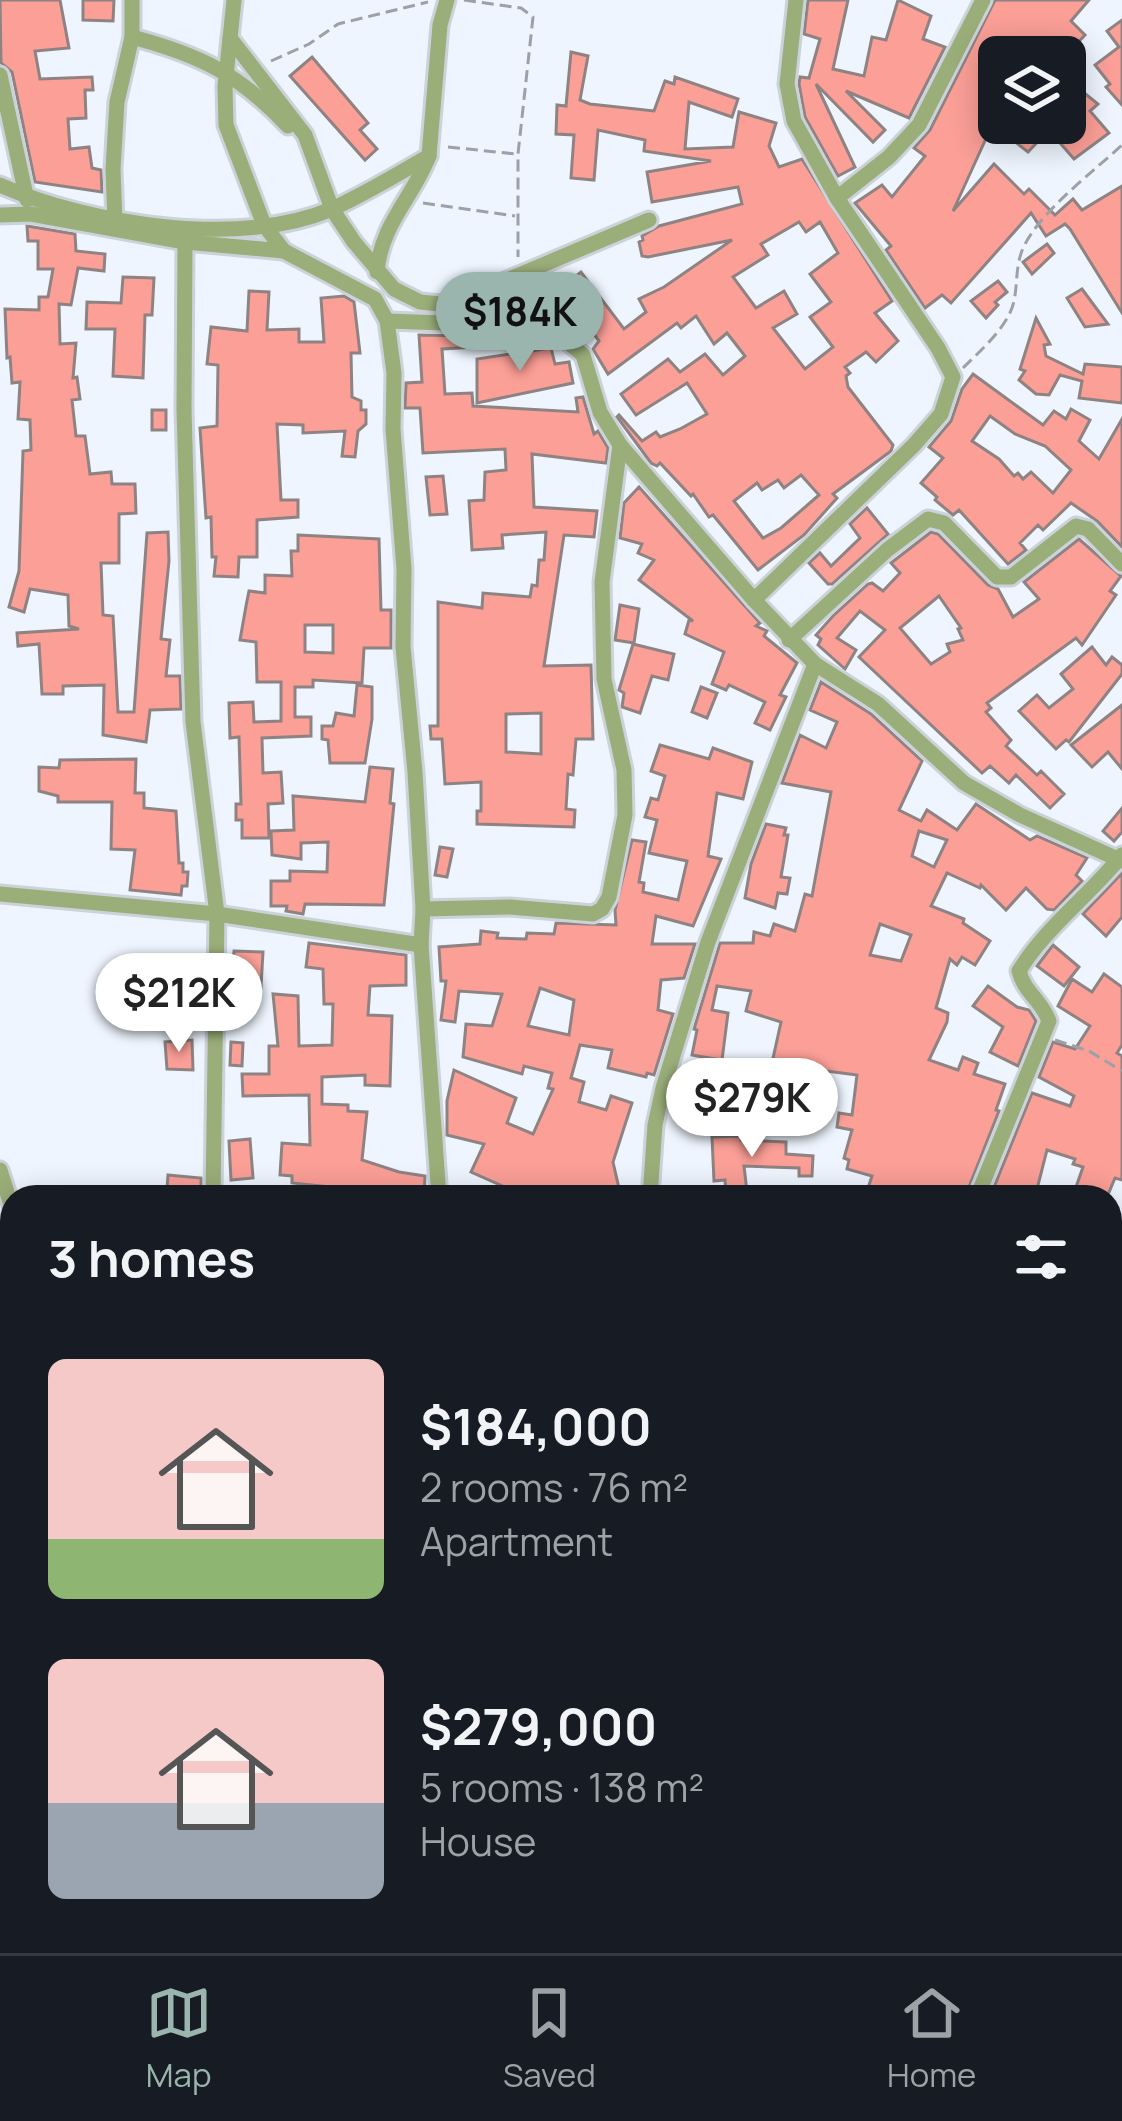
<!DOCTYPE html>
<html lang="en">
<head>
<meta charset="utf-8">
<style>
	:root { --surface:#171b24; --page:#242831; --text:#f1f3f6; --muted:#9ea1a6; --line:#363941; --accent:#9ab5ad }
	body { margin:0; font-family:Manrope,sans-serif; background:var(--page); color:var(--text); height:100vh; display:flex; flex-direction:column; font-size:45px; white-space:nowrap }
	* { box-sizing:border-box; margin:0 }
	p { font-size:39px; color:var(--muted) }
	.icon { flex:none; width:66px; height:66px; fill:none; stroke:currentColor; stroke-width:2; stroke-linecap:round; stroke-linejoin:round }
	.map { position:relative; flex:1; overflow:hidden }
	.sheet { position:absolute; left:0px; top:1185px; width:1122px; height:768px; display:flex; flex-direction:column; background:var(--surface); border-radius:36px 36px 0 0; box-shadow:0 6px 30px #0003 }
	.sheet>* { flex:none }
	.controls { position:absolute; left:978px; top:36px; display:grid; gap:24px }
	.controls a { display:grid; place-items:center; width:108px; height:108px; border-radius:18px; background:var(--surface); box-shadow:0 6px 30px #0003; font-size:60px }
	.price { position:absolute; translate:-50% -102px; padding:0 27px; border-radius:42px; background:#fff; color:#222; font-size:39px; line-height:78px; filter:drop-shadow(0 3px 6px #0008) }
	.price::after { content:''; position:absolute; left:50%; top:72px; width:36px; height:27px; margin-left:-18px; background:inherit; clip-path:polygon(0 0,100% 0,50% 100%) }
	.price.on { background:var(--accent); color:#111 }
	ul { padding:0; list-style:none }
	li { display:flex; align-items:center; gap:36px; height:300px; padding:0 48px }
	li span { display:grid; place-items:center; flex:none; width:336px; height:240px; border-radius:18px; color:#555 }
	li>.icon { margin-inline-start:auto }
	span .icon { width:144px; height:144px; fill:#fffc; stroke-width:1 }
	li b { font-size:51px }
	h2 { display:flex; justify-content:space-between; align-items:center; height:144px; padding:0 48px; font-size:51px }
	.dock { display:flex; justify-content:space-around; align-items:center; height:168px; border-top:3px solid var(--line); background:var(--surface); font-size:33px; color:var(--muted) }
	.dock a { display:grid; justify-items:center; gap:6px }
	.dock .on { color:var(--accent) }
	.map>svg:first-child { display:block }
	.building { fill:#fb9f97; stroke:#8e8382; stroke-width:3; fill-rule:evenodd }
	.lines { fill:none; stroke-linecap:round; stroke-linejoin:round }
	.minor-casing { stroke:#ccd2da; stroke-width:21 }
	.tertiary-casing { stroke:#ccd2da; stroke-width:24 }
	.path { stroke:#9ca1a8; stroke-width:3; stroke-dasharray:12 6; stroke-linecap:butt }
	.minor { stroke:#9aae79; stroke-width:15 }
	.tertiary { stroke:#9aae79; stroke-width:18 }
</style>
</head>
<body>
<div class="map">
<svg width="1122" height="1953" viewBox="0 0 1122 1953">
	<rect width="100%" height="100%" fill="#eef5fe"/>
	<!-- building -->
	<g class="building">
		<path d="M0 0H60L69 48 35 51 40 79 92 77 93 90H85L86 118 68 119 70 149 89 147 92 168 101 170 102 192 35 182 12 72 1 63Z"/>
		<path d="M83 0H114L113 21 83 20Z"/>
		<path d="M808 0H848L833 69 864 76 872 37 886 40 898 0 931 16 923 39 945 47 909 118 846 91 885 130 873 142 816 84 855 167 838 176 805 117 799 84 800 77 809 78 820 39 804 34Z"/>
		<path d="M995 0H1089L1071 21 1085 35 1071 50 1078 57H999V110L953 211 994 164 1024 194 1029 189 1055 215 1073 199 1082 210 1122 186V313L1070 229 1065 224 1046 236 1031 213 951 303 942 295 925 308 886 250 891 246 855 203 882 185 892 197 925 156 914 148 930 130Z"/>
		<path d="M1122 20V105L1106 87 1110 84 1095 65 1119 47 1107 31Z"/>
		<path d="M571 52 588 56 580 100 590 104 654 111 665 81 674 84 675 77 738 99 732 117 689 102 685 149 733 147 739 112 776 123 769 146 779 167 802 159 892 301 875 313 898 341 876 362 866 352 845 367 850 373 846 376 848 387 893 445 891 451 833 494 837 498 804 535 758 570 713 515 709 517 693 494 691 496 660 463 657 466 651 463 617 417 619 415 642 441 656 432 660 437 680 429 707 414 687 383 636 415 621 394 668 359 680 372 705 354 723 375 745 356 727 333 714 344 696 316 681 328 677 323 608 374 593 349 599 341 575 308 569 313 558 297 564 293 560 288 581 272 624 329 646 312 639 299 664 287 732 240 648 257 642 256 639 242 643 240 642 236 659 226 742 204 738 187 652 202 647 172 711 161 644 151 645 140 598 130 594 180 571 178 574 135 556 134 557 105 566 106ZM799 222 806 232 820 222 838 253 810 274 831 302 810 317 833 347 805 369 773 328 797 314 784 291 756 308 733 277 768 255 761 244ZM801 475 819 495 781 528 763 538 734 501 757 483 762 490 778 480 784 488Z"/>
		<path d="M312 57 368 123 360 130 377 149 365 160 290 76Z"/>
		<path d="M1072 83 1098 104 1090 111 1109 133 1074 159 1053 135 1065 125V89Z"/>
		<path d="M1002 123H1037L1046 133 1028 152 1014 141 1018 136Z"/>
		<path d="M27 226 75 234 76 251 105 254 104 271 78 268 71 305 59 304 60 344 76 343 73 378 77 377 80 399 72 400 76 436H85L90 474 111 472 112 484H135L136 513 119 514V563H101L103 615 113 616 118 712H134L147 533 168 532 169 561 161 639 170 640 166 676H180L181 709 150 710 146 742 103 735 104 685 63 686V694H42L39 644 18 646 17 633 79 629 69 626 68 595 30 589 24 612 9 607 19 571 23 451 31 450 30 420 18 419 20 382 12 383 10 357 7 358 5 309 39 310V297H48L53 269H38V241H28Z"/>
		<path d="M1047 244 1054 253 1032 274 1023 262Z"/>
		<path d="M123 277 154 278 152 315H145L143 378 113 376 115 329H86L87 302 121 303Z"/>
		<path d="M998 281 1007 292 995 302 998 305 986 318 971 301Z"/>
		<path d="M1082 289 1108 324 1085 327 1067 298Z"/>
		<path d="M249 291 269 292 267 330 299 329V342H324L321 298 344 296 354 302 360 353H351L352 397 361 401V410H366V424L358 431 355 457 342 456 345 431 303 433V425L277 424 281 500H298V517L257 520V557H239L238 577 214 576 216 557H212L211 517 206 518 200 428 217 426 218 365 207 364 211 327 247 331Z"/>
		<path d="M1036 318 1050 344 1044 345 1046 356 1083 374 1085 364 1122 367V403L1079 398 1082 381 1060 375 1049 395 1036 394 1019 380 1025 371 1020 369Z"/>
		<path d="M419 335 473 336 474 347 442 349 445 394 472 393 473 406 578 412 576 398 583 397 594 434 598 431 608 448 606 463 532 454 534 507 597 511 594 537 564 535 544 666 591 665 593 739H576L573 775 568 774 566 809 575 810 574 827 477 824V811H481V782L445 784 442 739H431L430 726H438V602L482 608 483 593 530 597 532 585 537 586 539 560H544L546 532 502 535 503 548 472 550 469 501 484 500 485 472 506 470 505 449 423 453 420 408H405L406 383 422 382ZM541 713V754L506 752V714Z"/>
		<path d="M551 348 555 364 569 362 573 383 477 403V359Z"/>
		<path d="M973 374 1043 425 1054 411 1066 419 1071 409 1090 420 1079 441 1099 459 1122 419V547L1097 521 1071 503 1043 530 1038 525 1020 543 1026 550 1008 564 959 510 953 515 935 500 937 497 921 483 943 458 929 447 951 421 962 389ZM990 416 1015 434 1045 446 1071 470 1053 493 1031 472 1023 479 1018 473 1014 476 999 459 972 441Z"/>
		<rect x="152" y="410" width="14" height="20"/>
		<path d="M443 476 447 514 430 515 426 477Z"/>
		<path d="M639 487 760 623 756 626 767 631 764 636 797 663 780 695 786 697 770 730 755 723 765 702 729 685 726 690 712 684 724 652 685 634 689 620 693 621 639 580 654 560 638 553 642 544 620 538 624 503Z"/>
		<path d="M867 508 888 534 832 584H828L809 563 820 553 831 566 860 538 850 524Z"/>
		<path d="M931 532 938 534 988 585 998 589 1013 617 1039 599 1024 582 1079 539 1121 576 1110 591 1116 595 1082 645 1076 638 987 703 991 708 986 712 1011 740 1006 746 1037 775 1041 771 1064 794 1050 808 1016 775 1009 783 990 766 982 773 859 657 885 630 860 611 837 638 856 650 845 669 818 645 821 639 816 635 833 616 868 584 872 583 883 591 900 573 891 563ZM939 596 961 628 958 629 963 640 947 644 950 652 931 664 900 628Z"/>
		<path d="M298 535 379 539 381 610H391V648H364L362 683 313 680V687H295V717H311V736L262 738 263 773 281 772 283 803 268 804 269 838H242V820H236V804H241L239 737 230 738 229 703 253 702 254 722 281 721V682H257L256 642 240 640 246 606 249 591 265 593V575L292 576 291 551H298ZM305 625H333V653L305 652Z"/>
		<path d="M620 605 639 609 634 643 615 640Z"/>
		<path d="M633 644 674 654 668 680 652 676 640 713 622 707 624 693 619 690Z"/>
		<path d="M1092 647 1106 665 1112 657 1122 665V674L1069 742 1066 740 1056 749 1019 711 1037 695 1049 708 1073 689 1061 674Z"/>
		<path d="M821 682 871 714 922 761 899 810 921 821 927 810 957 830 976 804 1030 840 1037 836 1087 858 1076 875 1082 881 1054 910 1047 909 1026 888 1006 910 981 885 980 888 947 873 931 906 964 919 963 923 990 941 975 965 962 957 957 965 950 959 936 1008 948 1013 947 1022 929 1060 958 1070 963 1057 978 1063 974 1074 1005 1084 996 1110 999 1111 965 1197H865L872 1176 847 1169 849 1160 844 1158 852 1130 837 1127 839 1113 852 1115 857 1075 811 1069 810 1072 772 1063 781 1022 746 1011 751 991 717 986 712 1010 728 1013 722 1060 756 1066 752 1104 716 1102 721 1060 692 1055 697 1030 694 1029 720 943H753L754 932 770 936 774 924 795 931 805 894 812 896 831 792 782 783 800 735 826 748 837 722 810 710ZM919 831 947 840 934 867 912 856ZM880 924 911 935 901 961 870 955Z"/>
		<path d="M357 685 372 687V719L365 763H330L328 740 322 739V726H333L336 713 354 716Z"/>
		<path d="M701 687 717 693 707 718 692 712Z"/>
		<path d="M1122 705V769L1108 752 1092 767 1071 745Z"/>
		<path d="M660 745 709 759 713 748 752 762 743 799 717 793 708 856 721 859 693 926 656 916 652 944H695L684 978 661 980 658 1010 673 1014 654 1075 647 1073 646 1077 608 1068 612 1050 580 1045 571 1078 584 1082 579 1102 606 1110 611 1096 632 1103 613 1162 621 1197H527L471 1172 484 1144 447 1135V1101L454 1070 516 1098 507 1123 533 1134 553 1089 548 1088 552 1073 524 1066 522 1074 463 1057 466 1024 492 1026 502 994 459 991 455 1022 441 1020 446 981H441L439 947 480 944 481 931 498 933 497 938 526 939 527 933 554 934 556 923 616 925 615 910 632 840 646 842 639 882 644 883 643 892 678 900 687 861 649 853 657 820 645 817 651 798 658 800 665 776 651 771ZM540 988 574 1000 569 1035 528 1026Z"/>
		<path d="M136 759 135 793H144V808L176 811 179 863H183V872H188L187 886H182L181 895 130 890 135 850 111 849 112 802H58V796L39 791V767L59 768 60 760Z"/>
		<path d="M370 767 393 769 390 803 394 804 384 905 305 904 303 914 286 911 287 906H271V881H290V871L327 872 328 842 301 843V859L272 855 271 831 294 830 293 796 365 802Z"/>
		<path d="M1122 808V832L1114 841 1103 831Z"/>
		<path d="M766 824 786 828 784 835H788L781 877 790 878 787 894 778 893 775 908 745 898 751 864Z"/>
		<path d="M440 847 453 849 447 877 435 875Z"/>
		<path d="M1122 873V917L1106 936 1083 914Z"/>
		<path d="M309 943 406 955V985L370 986 368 1015 392 1016 390 1086 365 1085V1075L322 1077V1104L348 1105V1111L367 1112 362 1160 399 1172 425 1176 424 1197H340L341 1188 292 1183V1176L280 1175 282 1143 310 1145 309 1095 243 1096 242 1074H269V1046H278L273 994 298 996 299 1046 332 1045 333 1004H324L323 969 306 967Z"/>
		<path d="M1053 945 1079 967 1064 986 1037 966Z"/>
		<path d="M234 951 263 952 261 987 237 985 238 981 231 980Z"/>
		<path d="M1104 974 1122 987V1045L1117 1053 1122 1056V1180L1115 1178 1107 1197H1092L1075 1190 1083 1167 1073 1164 1075 1159 1047 1150 1035 1197H990L1032 1093 1070 1106 1074 1096 1039 1077 1053 1042 1075 1049 1090 1026 1058 1006 1072 979 1092 992Z"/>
		<path d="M988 986 1017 1007 1029 1010 1036 1021 1018 1066 990 1052 1003 1027 973 1006Z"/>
		<path d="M192 1040 193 1070 167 1069 165 1042Z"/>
		<path d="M231 1042 243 1043 242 1066 230 1065Z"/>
		<path d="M741 1136V1140L786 1142V1154L813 1156 812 1176H799V1168L744 1166 747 1192 726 1194 725 1180 714 1181 712 1137Z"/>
		<path d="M250 1139 253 1178 231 1180 229 1141Z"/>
		<path d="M168 1175 201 1178V1193L167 1189Z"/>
		<path d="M12 1528V1577H5L0 1538Z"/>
	</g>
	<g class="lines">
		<!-- minor casing -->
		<g class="minor-casing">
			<g id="minor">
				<path d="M234 0 225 86 226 125 264 225 284 251 375 299 387 321 394 373 393 429 404 569 403 647 415 772 423 909 421 945 439 1197"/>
				<path d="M132 37C200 55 239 74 288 126"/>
				<path d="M230 38 305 135 332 209 354 242 394 289 420 302 440 304 460 300 649 220"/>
				<path d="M0 75 27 200"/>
				<path d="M0 185C90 225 239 248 332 209 365 194 398 174 429 156"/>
				<path d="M837 198 889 157 919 125 983 0"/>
				<path d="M0 215 31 214 185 242 284 251"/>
				<path d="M115 223 113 169 117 102 132 37V0"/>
				<path d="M185 242 184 410 193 722 217 914 213 1197"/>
				<path d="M377 272C381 224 412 199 429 156L440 25 447 0"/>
				<path d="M387 321 535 326 555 331 583 355 600 412 620 445 754 600 815 664 878 704 964 783 1020 815 1122 861"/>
				<path d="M754 600 914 445 941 414 953 377 938 348 837 198 794 121 787 84 796 0"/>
				<path d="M789 640 887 550 928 519 944 523 997 577H1011L1076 526 1088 529 1122 564"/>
				<path d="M0 894 217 914 421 945"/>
				<path d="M423 909 510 907 593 914 602 909 609 897 625 815 624 770 604 679 602 582 620 445"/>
				<path d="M0 1170 12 1208"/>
				<path d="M650 1197 655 1125 663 1088 708 942 815 664"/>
				<path d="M977 1197 1049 1021C1042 1001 1024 992 1019 971 1045 928 1090 895 1122 855"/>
				<path d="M0 1417 12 1414"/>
				<path d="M1110 1419H1122"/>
				<path d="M0 1662 12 1661"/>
				<path d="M1110 1737 1122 1741"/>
				<path d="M0 1786 12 1785"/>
				<path d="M1110 1871 1122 1890"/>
				<path d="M0 1938 12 1942 21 1953"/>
				<path d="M235 1953 290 1941"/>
				<path d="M501 1953 504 1941"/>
			</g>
		</g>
		<!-- tertiary casing -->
		<g class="tertiary-casing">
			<g id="tertiary">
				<path d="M1110 1841 1122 1831"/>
				<path d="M979 1953 993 1941"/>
			</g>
		</g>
		<!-- path -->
		<g class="path">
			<path d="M464 0 521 8 533 17 518 154V257"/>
			<path d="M271 61 309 44 338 24 428 2"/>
			<path d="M448 147 516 154"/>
			<path d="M423 203 515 216"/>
			<path d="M963 368C980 351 1009 326 1014 301 1018 282 1015 265 1024 246 1042 210 1092 173 1122 145"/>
			<path d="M1055 1040 1089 1051 1122 1071"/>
			<path d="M697 1941 710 1953"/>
		</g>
		<!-- minor -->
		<use href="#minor" class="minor"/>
		<!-- tertiary -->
		<use href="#tertiary" class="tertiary"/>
	</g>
</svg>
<div class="controls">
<a><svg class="icon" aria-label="layers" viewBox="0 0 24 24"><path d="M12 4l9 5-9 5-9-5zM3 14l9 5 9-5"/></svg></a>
</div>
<b class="price on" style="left:520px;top:374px">$184K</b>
<b class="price" style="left:179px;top:1055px">$212K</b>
<b class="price" style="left:752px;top:1160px">$279K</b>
<section class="sheet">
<h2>3 homes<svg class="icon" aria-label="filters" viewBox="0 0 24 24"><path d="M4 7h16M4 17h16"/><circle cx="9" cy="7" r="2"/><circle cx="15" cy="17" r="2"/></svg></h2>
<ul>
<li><span style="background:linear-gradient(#f6c9c9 75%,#8fb573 0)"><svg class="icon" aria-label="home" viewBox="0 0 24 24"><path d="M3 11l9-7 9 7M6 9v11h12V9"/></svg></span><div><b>$184,000</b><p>2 rooms · 76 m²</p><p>Apartment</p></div></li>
<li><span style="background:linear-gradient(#f6c9c9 60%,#9aa5b1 0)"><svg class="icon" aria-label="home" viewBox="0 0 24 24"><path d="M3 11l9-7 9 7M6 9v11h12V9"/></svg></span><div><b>$279,000</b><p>5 rooms · 138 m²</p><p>House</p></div></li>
</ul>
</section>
</div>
<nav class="dock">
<a class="on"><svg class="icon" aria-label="map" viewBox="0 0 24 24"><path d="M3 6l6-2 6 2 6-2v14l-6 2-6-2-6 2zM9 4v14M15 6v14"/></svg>Map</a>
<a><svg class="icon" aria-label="saved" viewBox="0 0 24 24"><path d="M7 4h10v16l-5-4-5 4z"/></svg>Saved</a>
<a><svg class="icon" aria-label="home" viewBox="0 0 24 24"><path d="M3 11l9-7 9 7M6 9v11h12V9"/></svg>Home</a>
</nav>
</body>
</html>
